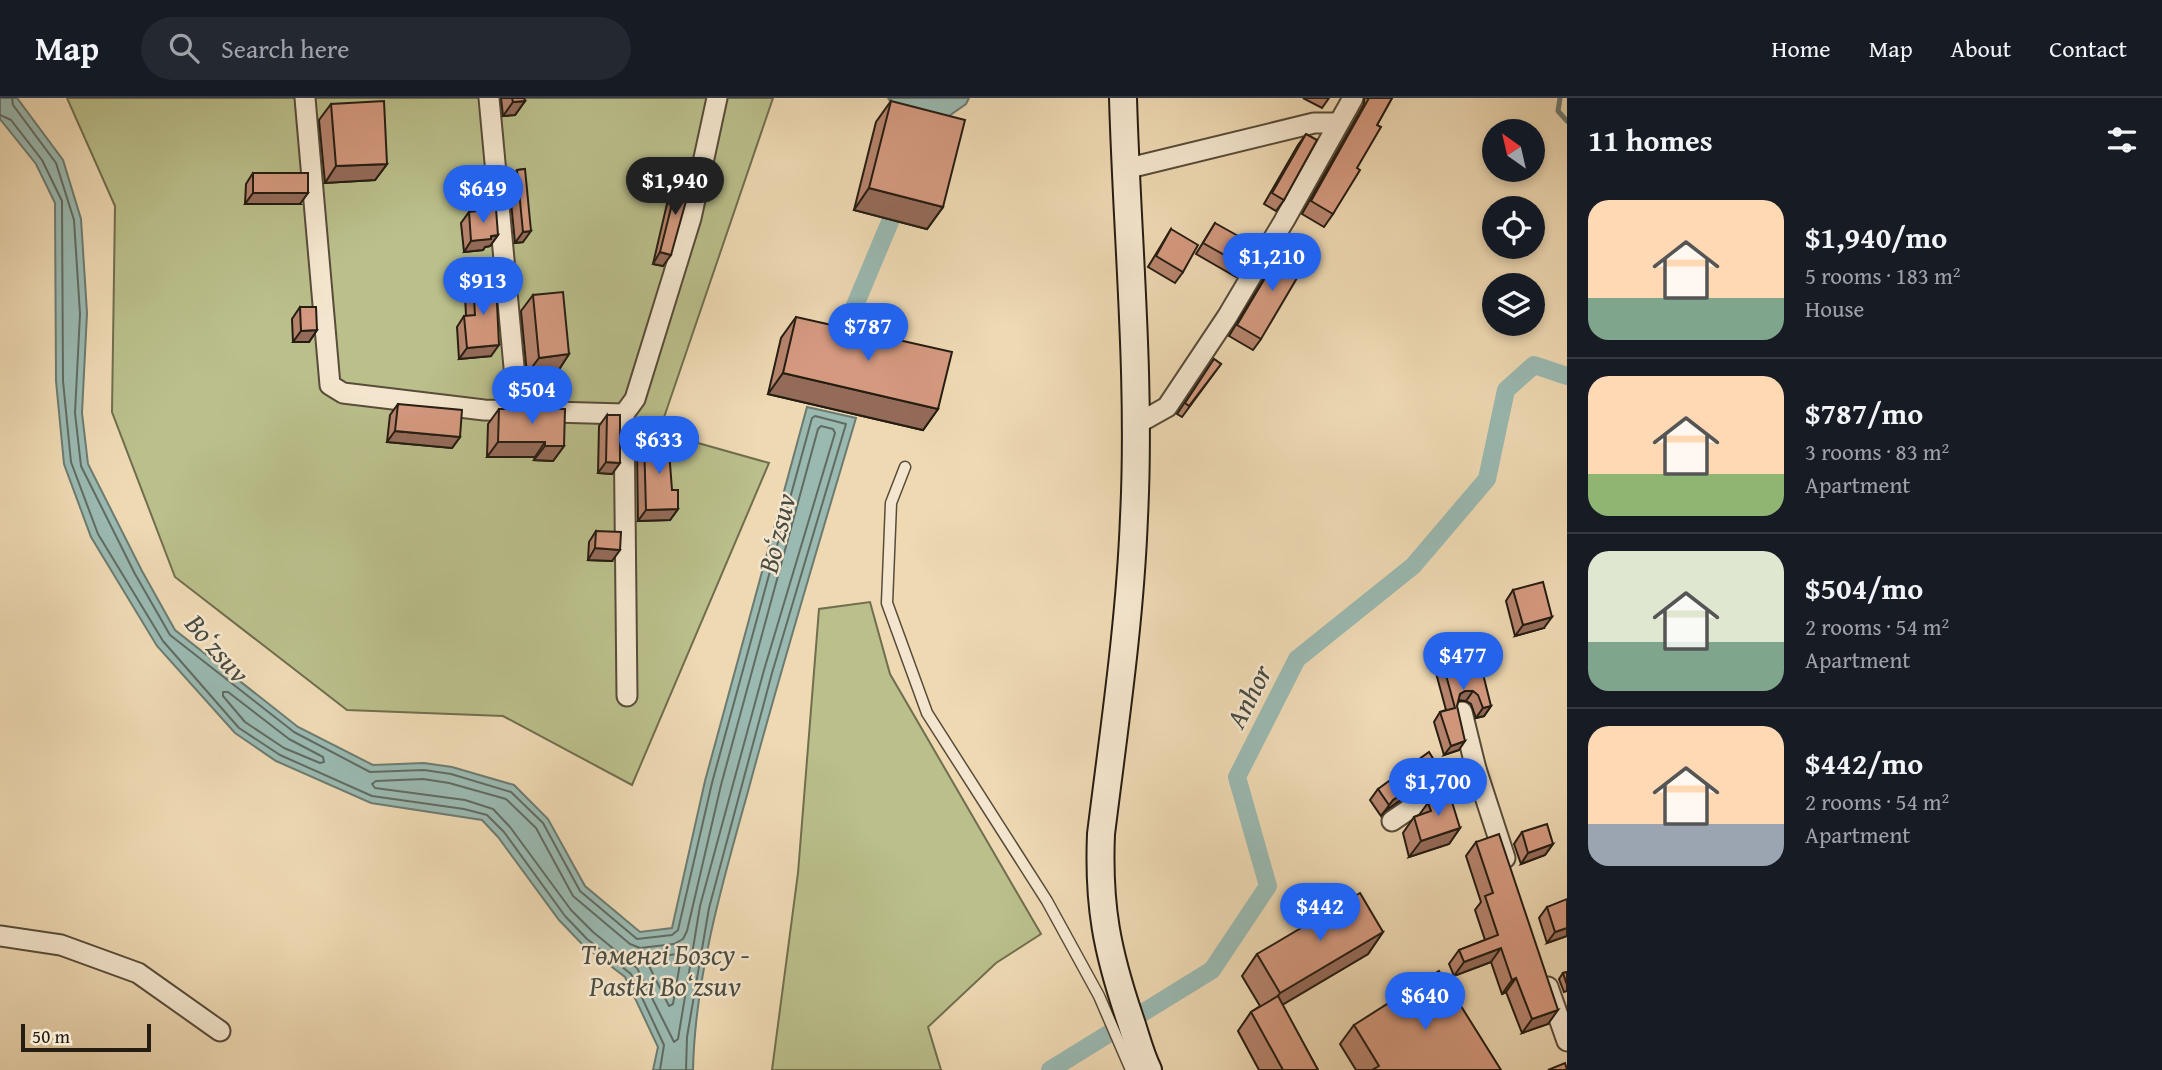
<!DOCTYPE html>
<html lang="en">
<head>
<meta charset="utf-8">
<style>
	:root { --surface:#171b24; --page:#242831; --text:#f1f3f6; --muted:#9ea1a6; --line:#363941; --accent:#2563eb }
	body { margin:0; font-family:"Gentium Book Plus",serif; background:var(--page); color:var(--text); height:100vh; display:flex; flex-direction:column; font-size:26px; white-space:nowrap }
	* { box-sizing:border-box; margin:0 }
	p { font-size:23px; color:var(--muted) }
	.icon { flex:none; width:38px; height:38px; fill:none; stroke:currentColor; stroke-width:2; stroke-linecap:round; stroke-linejoin:round }
	.map { position:relative; flex:1; overflow:hidden }
	.panel { display:flex; flex-direction:column; background:var(--surface); width:595px }
	.panel>* { flex:none }
	.needle { width:46px; rotate:326deg }
	.buttons { position:absolute; left:1482px; top:21px; display:grid; gap:14px }
	.buttons a { display:grid; place-items:center; width:63px; height:63px; border-radius:50%; background:var(--surface); box-shadow:0 4px 10px #0003; font-size:35px }
	.scale { position:absolute; left:21px; bottom:18px; width:130px; box-sizing:border-box; padding-left:7px; border:4px solid #261d12; border-top:0; font-size:19px; line-height:24px; white-space:nowrap; color:#261d12; -webkit-text-stroke:5px #f4e6ce; paint-order:stroke }
	.price { position:absolute; translate:-50% -60px; padding:0 16px; border-radius:24px; background:var(--accent); color:#fff; font-size:23px; line-height:46px; filter:drop-shadow(0 2px 4px #0008) }
	.price::after { content:''; position:absolute; left:50%; top:42px; width:21px; height:16px; margin-left:-10px; background:inherit; clip-path:polygon(0 0,100% 0,50% 100%) }
	.price.on { background:#222; color:#fff }
	ul { padding:0; list-style:none }
	li { display:flex; align-items:center; gap:21px; height:175px; padding:0 21px }
	li+li { border-top:2px solid var(--line) }
	li span { display:grid; place-items:center; flex:none; width:196px; height:140px; border-radius:21px; color:#555 }
	li>.icon { margin-inline-start:auto }
	span .icon { width:84px; height:84px; fill:#fffc; stroke-width:1 }
	li b { font-size:30px }
	h2 { display:flex; justify-content:space-between; align-items:center; height:84px; padding:0 21px; font-size:30px }
	header { display:flex; align-items:center; gap:42px; box-sizing:border-box; height:98px; padding:0 35px; background:var(--surface); border-bottom:2px solid var(--line) }
	header strong { font-size:33px }
	nav { display:flex; gap:38px; margin-inline-start:auto; font-size:24px }
	.search { width:490px; height:63px; background:var(--page); display:flex; align-items:center; gap:18px; box-sizing:border-box; padding:0 24px; border-radius:38px; color:var(--muted); font-size:26px }
	main { display:flex; flex:1; min-height:0 }
	.map>svg:first-child { display:block }
	.green { fill:#babf8b; stroke:#706e4e; stroke-width:2 }
	.water { fill:#9ab9b1; stroke:#6c7b71; stroke-width:2 }
	.lines { fill:none; stroke-linecap:round; stroke-linejoin:round }
	.shore { stroke:#606b62; stroke-width:2 }
	.stream { stroke:#6c7b71; stroke-width:5 }
	.canal { stroke:#9ab9b1; stroke-width:18 }
	.service-casing { stroke:#584c3a; stroke-width:13 }
	.minor-casing { stroke:#584c3a; stroke-width:23 }
	.secondary-casing { stroke:#261d12; stroke-width:30 }
	.service { stroke:#f4e6ce; stroke-width:10 }
	.minor { stroke:#f4e6ce; stroke-width:19 }
	.secondary { stroke:#f4e6ce; stroke-width:26 }
	.wall { fill:#b6846d; stroke:#261d12; stroke-width:2 }
	.shaded-wall { fill:#946b59; stroke:#261d12; stroke-width:2 }
	.building { fill:#d4997f; stroke:#261d12; stroke-width:2 }
	.labels { text-anchor:middle; dominant-baseline:central; stroke-width:5; stroke-linejoin:round; paint-order:stroke }
	.water-label { font-size:28px; font-style:italic; fill:#494c42; stroke:#f4e6ce }
</style>
</head>
<body>
<header>
<strong>Map</strong>
<div class="search"><svg class="icon" aria-label="search" viewBox="0 0 24 24"><circle cx="10" cy="10" r="6"/><path d="M15 15l6 6"/></svg>Search here</div>
<nav><a>Home</a><a>Map</a><a>About</a><a>Contact</a></nav>
</header>
<main>
<div class="map">
<svg width="1567" height="972" viewBox="0 0 1567 972">
	<rect width="100%" height="100%" fill="#eed9b3"/>
	<filter id="stains"><feTurbulence type="fractalNoise" baseFrequency=".00286" numOctaves="4"/><feColorMatrix values="0 0 0 0 .2 0 0 0 0 .09 0 0 0 0 .02 0 0 0 .5 -.17"/></filter>
	<radialGradient id="worn" r=".72"><stop offset=".6" stop-color="#630" stop-opacity="0"/><stop offset="1" stop-color="#630" stop-opacity=".3"/></radialGradient>
	<!-- green -->
	<g class="green">
		<path d="M67 0H773L659 334 769 365 632 687 503 618 347 612 175 479 112 314 115 108Z"/>
		<path d="M870 504 890 576 1041 836 996 865 928 929 941 972H772L798 775 819 511Z"/>
	</g>
	<!-- water -->
	<g class="water">
		<path d="M0 0H17L63 62 81 121 87 215 82 315 88 366 142 473 175 532 298 629 373 667 424 665 452 669 514 687 548 721 585 788 640 834 672 830 705 683 807 309 856 320C819 445 781 570 747 697 722 786 695 879 693 972H653L658 949 625 879 582 846 559 822 498 739 482 722 371 705 276 663 235 635 157 548 91 439 64 366 56 283 55 105 36 66 0 21Z"/>
		<path d="M888 0H969L966 6 939 25 893 8Z"/>
	</g>
	<g class="lines">
		<!-- shore -->
		<g class="shore">
			<path d="M12 0 13 7 56 65 74 122 80 216 75 315 81 368 135 476 170 537 294 634 370 674 424 672 451 676 511 694 543 725 580 793 637 841 672 837 678 832 712 685 812 320 815 318 846 326 772 575 709 810 687 939 686 972"/>
			<path d="M0 17 11 22 42 62 62 103 63 283 71 364 98 436 163 543 239 630 280 657 372 698 464 711 487 717 504 734 565 818 587 841 631 876 664 947 660 972"/>
			<path d="M821 328 833 331 835 335 764 572 700 808 678 941 674 944 637 870 593 834 571 812 510 729 493 711 465 702 375 690 372 686 376 683 423 681 449 685 506 701 536 730 573 798 630 846 640 850 674 846 683 841 687 833 721 687 818 331Z"/>
			<path d="M223 594H228L289 641 323 659 324 664 320 665 284 650 245 624 223 598Z"/>
			<path d="M677 856 681 860 673 906 669 908 646 862 649 860Z"/>
		</g>
		<!-- stream -->
		<path class="stream" d="M1560 0 1558 13 1567 23"/>
		<!-- canal -->
		<g class="canal">
			<path d="M839 253 843 236 900 100"/>
			<path d="M1050 972 1212 872 1268 788 1237 679 1297 561 1413 468 1487 381 1506 292 1534 267 1567 278"/>
		</g>
		<!-- service casing -->
		<g class="service-casing">
			<path id="service" d="M905 369 891 405 887 505 927 615 1047 803 1099 898 1131 972"/>
		</g>
		<!-- minor casing -->
		<g class="minor-casing">
			<g id="minor">
				<path d="M305 0 330 287 343 295 484 312 624 316"/>
				<path d="M489 0 518 312"/>
				<path d="M1125 71 1314 25H1338"/>
				<path d="M1135 327 1167 309 1227 219 1284 123 1353 0"/>
				<path d="M627 598 624 316 635 301 691 120 717 0"/>
				<path d="M1462 614 1476 671 1505 760"/>
				<path d="M1392 723 1439 691 1476 671"/>
				<path d="M0 838 61 847 138 875 220 933"/>
				<path d="M1548 889 1567 943"/>
			</g>
		</g>
		<!-- secondary casing -->
		<g class="secondary-casing">
			<path id="secondary" d="M1123 0C1127 140 1141 279 1134 419 1130 525 1114 631 1101 736 1098 808 1107 853 1130 921 1136 938 1140 956 1148 972"/>
		</g>
		<!-- service -->
		<use href="#service" class="service"/>
		<!-- minor -->
		<use href="#minor" class="minor"/>
		<!-- secondary -->
		<use href="#secondary" class="secondary"/>
	</g>
	<!-- wall -->
	<g class="wall">
		<path d="M501 0H524L525 3 515 17 503 18Z"/>
		<path d="M1303 0H1329L1322 10Z"/>
		<path d="M1364 0H1392L1377 27 1333 116 1324 129 1302 116 1364 6Z"/>
		<path d="M891 3 943 109 927 131 854 112 876 24Z"/>
		<path d="M331 6 387 66 375 82 325 85 319 22Z"/>
		<path d="M1306 36 1284 102 1276 113 1264 106 1298 47Z"/>
		<path d="M525 71 523 144 515 145 509 83 517 72Z"/>
		<path d="M253 75 300 106H245L246 86Z"/>
		<path d="M678 82 663 168 653 166 670 93Z"/>
		<path d="M469 114 498 137 490 148 485 149 483 152 464 154 461 125Z"/>
		<path d="M1215 125 1244 168 1236 179 1196 156Z"/>
		<path d="M1171 131 1183 174 1175 185 1148 169Z"/>
		<path d="M1284 148 1261 241 1253 252 1229 238Z"/>
		<path d="M473 185 491 258 459 261 457 229 464 218H466L465 196Z"/>
		<path d="M533 197 569 256 558 273 527 276 521 213Z"/>
		<path d="M300 209 317 232 309 244H293L292 221Z"/>
		<path d="M796 219 938 311 923 332 768 296 781 240Z"/>
		<path d="M1214 261 1221 266 1182 319 1177 316Z"/>
		<path d="M398 306 460 339 452 350 387 344 390 317Z"/>
		<path d="M499 311 564 348 553 363 534 362 535 359H487L488 326Z"/>
		<path d="M607 317 612 376 598 375 599 328Z"/>
		<path d="M644 341 672 392 678 411 670 422 638 423 637 352Z"/>
		<path d="M596 433 612 463 588 462 589 444Z"/>
		<path d="M1513 492 1544 530 1515 538 1506 503Z"/>
		<path d="M1443 566 1491 608 1484 618 1476 620 1471 606 1466 603H1458L1457 608 1459 652 1444 657 1434 624 1440 614 1446 612 1436 575Z"/>
		<path d="M1431 681 1385 713 1381 718 1370 702 1378 691Z"/>
		<path d="M1428 705 1460 730 1449 746 1409 759 1403 735 1414 719 1419 717Z"/>
		<path d="M1522 734 1553 746 1545 757 1521 766 1514 746Z"/>
		<path d="M1476 744 1548 926 1522 935 1506 894 1502 896 1491 864 1454 878 1449 866 1459 852 1485 842 1475 812 1481 804 1466 758Z"/>
		<path d="M1547 809 1567 838 1547 845 1539 820Z"/>
		<path d="M1383 834 1368 856 1282 907 1318 972H1259L1238 933 1251 914 1260 908 1242 878 1257 856Z"/>
		<path d="M1567 874V893L1564 894 1559 881 1563 875Z"/>
		<path d="M1354 927 1501 972H1356L1340 946Z"/>
	</g>
	<!-- shaded-wall -->
	<g class="shaded-wall">
		<path d="M525 3 515 17 503 18 513 4Z"/>
		<path d="M387 66 375 82 325 85 336 68Z"/>
		<path d="M869 90 943 109 927 131 854 112Z"/>
		<path d="M253 95H308L300 106H245Z"/>
		<path d="M531 133 523 144 515 145 523 134Z"/>
		<path d="M498 137 490 148 485 149 483 152 464 154 471 143Z"/>
		<path d="M660 154 671 157 663 168 653 166Z"/>
		<path d="M317 232 309 244H293L301 233Z"/>
		<path d="M499 247 491 258 459 261 467 250Z"/>
		<path d="M569 256 558 273 527 276 539 260Z"/>
		<path d="M783 275 938 311 923 332 768 296Z"/>
		<path d="M395 333 460 339 452 350 387 344Z"/>
		<path d="M498 344H545L535 359H487Z"/>
		<path d="M545 348H564L553 363 534 362Z"/>
		<path d="M606 364 620 365 612 376 598 375Z"/>
		<path d="M678 411 670 422 638 423 646 412Z"/>
		<path d="M595 450 620 452 612 463 588 462Z"/>
		<path d="M1552 519 1544 530 1515 538 1523 527Z"/>
		<path d="M1465 593H1473L1466 603 1458 602 1460 596Z"/>
		<path d="M1491 608 1484 618 1476 620 1483 610Z"/>
		<path d="M1465 643 1459 652 1444 657 1451 648Z"/>
		<path d="M1439 670 1431 681 1385 713 1381 718 1393 702Z"/>
		<path d="M1460 730 1449 746 1409 759 1421 743Z"/>
		<path d="M1553 746 1545 757 1521 766 1528 755Z"/>
		<path d="M1567 830V838L1547 845 1555 834Z"/>
		<path d="M1383 834 1368 856 1265 917 1280 895Z"/>
		<path d="M1501 850 1491 864 1454 878 1464 864Z"/>
		<path d="M1516 880 1506 894 1502 896 1512 882Z"/>
		<path d="M1558 912 1548 926 1522 935 1532 921Z"/>
	</g>
	<!-- building -->
	<g class="building">
		<path d="M512 0H524L525 3 513 4Z"/>
		<path d="M1369 0H1392L1377 27 1381 29 1357 70 1360 72 1333 116 1311 103Z"/>
		<path d="M384 3 387 66 336 68 331 6Z"/>
		<path d="M891 3 965 22 943 109 869 90Z"/>
		<path d="M1306 36 1317 42 1284 102 1272 95Z"/>
		<path d="M525 71 531 133 523 134 517 72Z"/>
		<rect x="253" y="75" width="55" height="20"/>
		<path d="M678 82 691 85 671 157 660 154Z"/>
		<path d="M496 111 498 137 491 138V141L471 143 469 114Z"/>
		<path d="M1215 125 1256 148 1244 168 1203 145Z"/>
		<path d="M1171 131 1198 147 1183 174 1156 158Z"/>
		<path d="M1284 148 1307 163 1261 241 1237 227Z"/>
		<path d="M496 184 499 247 467 250 464 218 475 217 473 185Z"/>
		<path d="M563 194 569 256 539 260 533 197Z"/>
		<path d="M300 209H316L317 232 301 233Z"/>
		<path d="M796 219 952 254 938 311 783 275Z"/>
		<path d="M1214 261 1221 266 1189 308 1185 305Z"/>
		<path d="M398 306 462 312 460 339 395 333Z"/>
		<path d="M499 311H565L564 348H545V344H498Z"/>
		<path d="M607 317H620V365L606 364Z"/>
		<path d="M668 339 672 392H678V411L646 412 644 341Z"/>
		<path d="M596 433 621 434 620 452 595 450Z"/>
		<path d="M1543 484 1552 519 1523 527 1513 492Z"/>
		<path d="M1478 556 1491 608 1483 610 1478 597 1473 593H1465L1460 596 1457 608 1465 643 1451 648 1440 614 1455 610 1443 566Z"/>
		<path d="M1429 654 1439 670 1393 702 1389 707 1378 691Z"/>
		<path d="M1448 691 1460 730 1421 743 1414 719 1431 713 1428 705Z"/>
		<path d="M1547 726 1553 746 1528 755 1522 734Z"/>
		<path d="M1499 736 1558 912 1532 921 1516 880 1512 882 1501 850 1464 864 1459 852 1498 837 1485 798 1493 795 1476 744Z"/>
		<path d="M1360 795 1383 834 1280 895 1257 856Z"/>
		<path d="M1567 801V830L1555 834 1547 809Z"/>
		<path d="M1439 873 1501 972H1372L1379 968 1354 927Z"/>
		<path d="M1567 874V887L1563 875Z"/>
		<path d="M1278 898 1318 972H1283L1251 914Z"/>
		<path d="M1565 965 1567 972H1548Z"/>
	</g>
	<g class="labels">
		<!-- water labels -->
		<g class="water-label">
			<text transform="translate(776 435) rotate(-76)">Boʻzsuv</text>
			<text transform="translate(218 550) rotate(49)">Boʻzsuv</text>
			<text transform="translate(1248 598) rotate(-63)">Anhor</text>
			<text x="665" y="855">Төменгі Бозсу -<tspan x="665" dy="32">Pastki Boʻzsuv</tspan></text>
		</g>
	</g>
	<rect width="100%" height="100%" filter="url(#stains)"/>
	<rect width="100%" height="100%" fill="url(#worn)"/>
</svg>
<div class="buttons">
<a><svg class="needle" viewBox="-14 -14 28 28"><path d="M0-13l5 13h-10z" fill="#e53935"/><path d="M0 13l5-13h-10z" fill="#9ea1a6"/></svg></a>
<a><svg class="icon" aria-label="locate" viewBox="0 0 24 24"><circle cx="12" cy="12" r="6"/><path d="M12 2v4M12 18v4M2 12h4M18 12h4"/></svg></a>
<a><svg class="icon" aria-label="layers" viewBox="0 0 24 24"><path d="M12 4l9 5-9 5-9-5zM3 14l9 5 9-5"/></svg></a>
</div>
<div class="scale">50 m</div>
<b class="price on" style="left:675px;top:119px">$1,940</b>
<b class="price" style="left:483px;top:127px">$649</b>
<b class="price" style="left:1272px;top:195px">$1,210</b>
<b class="price" style="left:483px;top:219px">$913</b>
<b class="price" style="left:868px;top:265px">$787</b>
<b class="price" style="left:532px;top:328px">$504</b>
<b class="price" style="left:659px;top:378px">$633</b>
<b class="price" style="left:1463px;top:594px">$477</b>
<b class="price" style="left:1438px;top:720px">$1,700</b>
<b class="price" style="left:1320px;top:845px">$442</b>
<b class="price" style="left:1425px;top:934px">$640</b>
</div>
<section class="panel">
<h2>11 homes<svg class="icon" aria-label="filters" viewBox="0 0 24 24"><path d="M4 7h16M4 17h16"/><circle cx="9" cy="7" r="2"/><circle cx="15" cy="17" r="2"/></svg></h2>
<ul>
<li><span style="background:linear-gradient(#ffd9b3 70%,#7fa58c 0)"><svg class="icon" aria-label="home" viewBox="0 0 24 24"><path d="M3 11l9-7 9 7M6 9v11h12V9"/></svg></span><div><b>$1,940/mo</b><p>5 rooms · 183 m²</p><p>House</p></div></li>
<li><span style="background:linear-gradient(#ffd9b3 70%,#8fb573 0)"><svg class="icon" aria-label="home" viewBox="0 0 24 24"><path d="M3 11l9-7 9 7M6 9v11h12V9"/></svg></span><div><b>$787/mo</b><p>3 rooms · 83 m²</p><p>Apartment</p></div></li>
<li><span style="background:linear-gradient(#dfe7d0 65%,#7fa58c 0)"><svg class="icon" aria-label="home" viewBox="0 0 24 24"><path d="M3 11l9-7 9 7M6 9v11h12V9"/></svg></span><div><b>$504/mo</b><p>2 rooms · 54 m²</p><p>Apartment</p></div></li>
<li><span style="background:linear-gradient(#ffd9b3 70%,#9aa5b1 0)"><svg class="icon" aria-label="home" viewBox="0 0 24 24"><path d="M3 11l9-7 9 7M6 9v11h12V9"/></svg></span><div><b>$442/mo</b><p>2 rooms · 54 m²</p><p>Apartment</p></div></li>
</ul>
</section>
</main>
</body>
</html>
